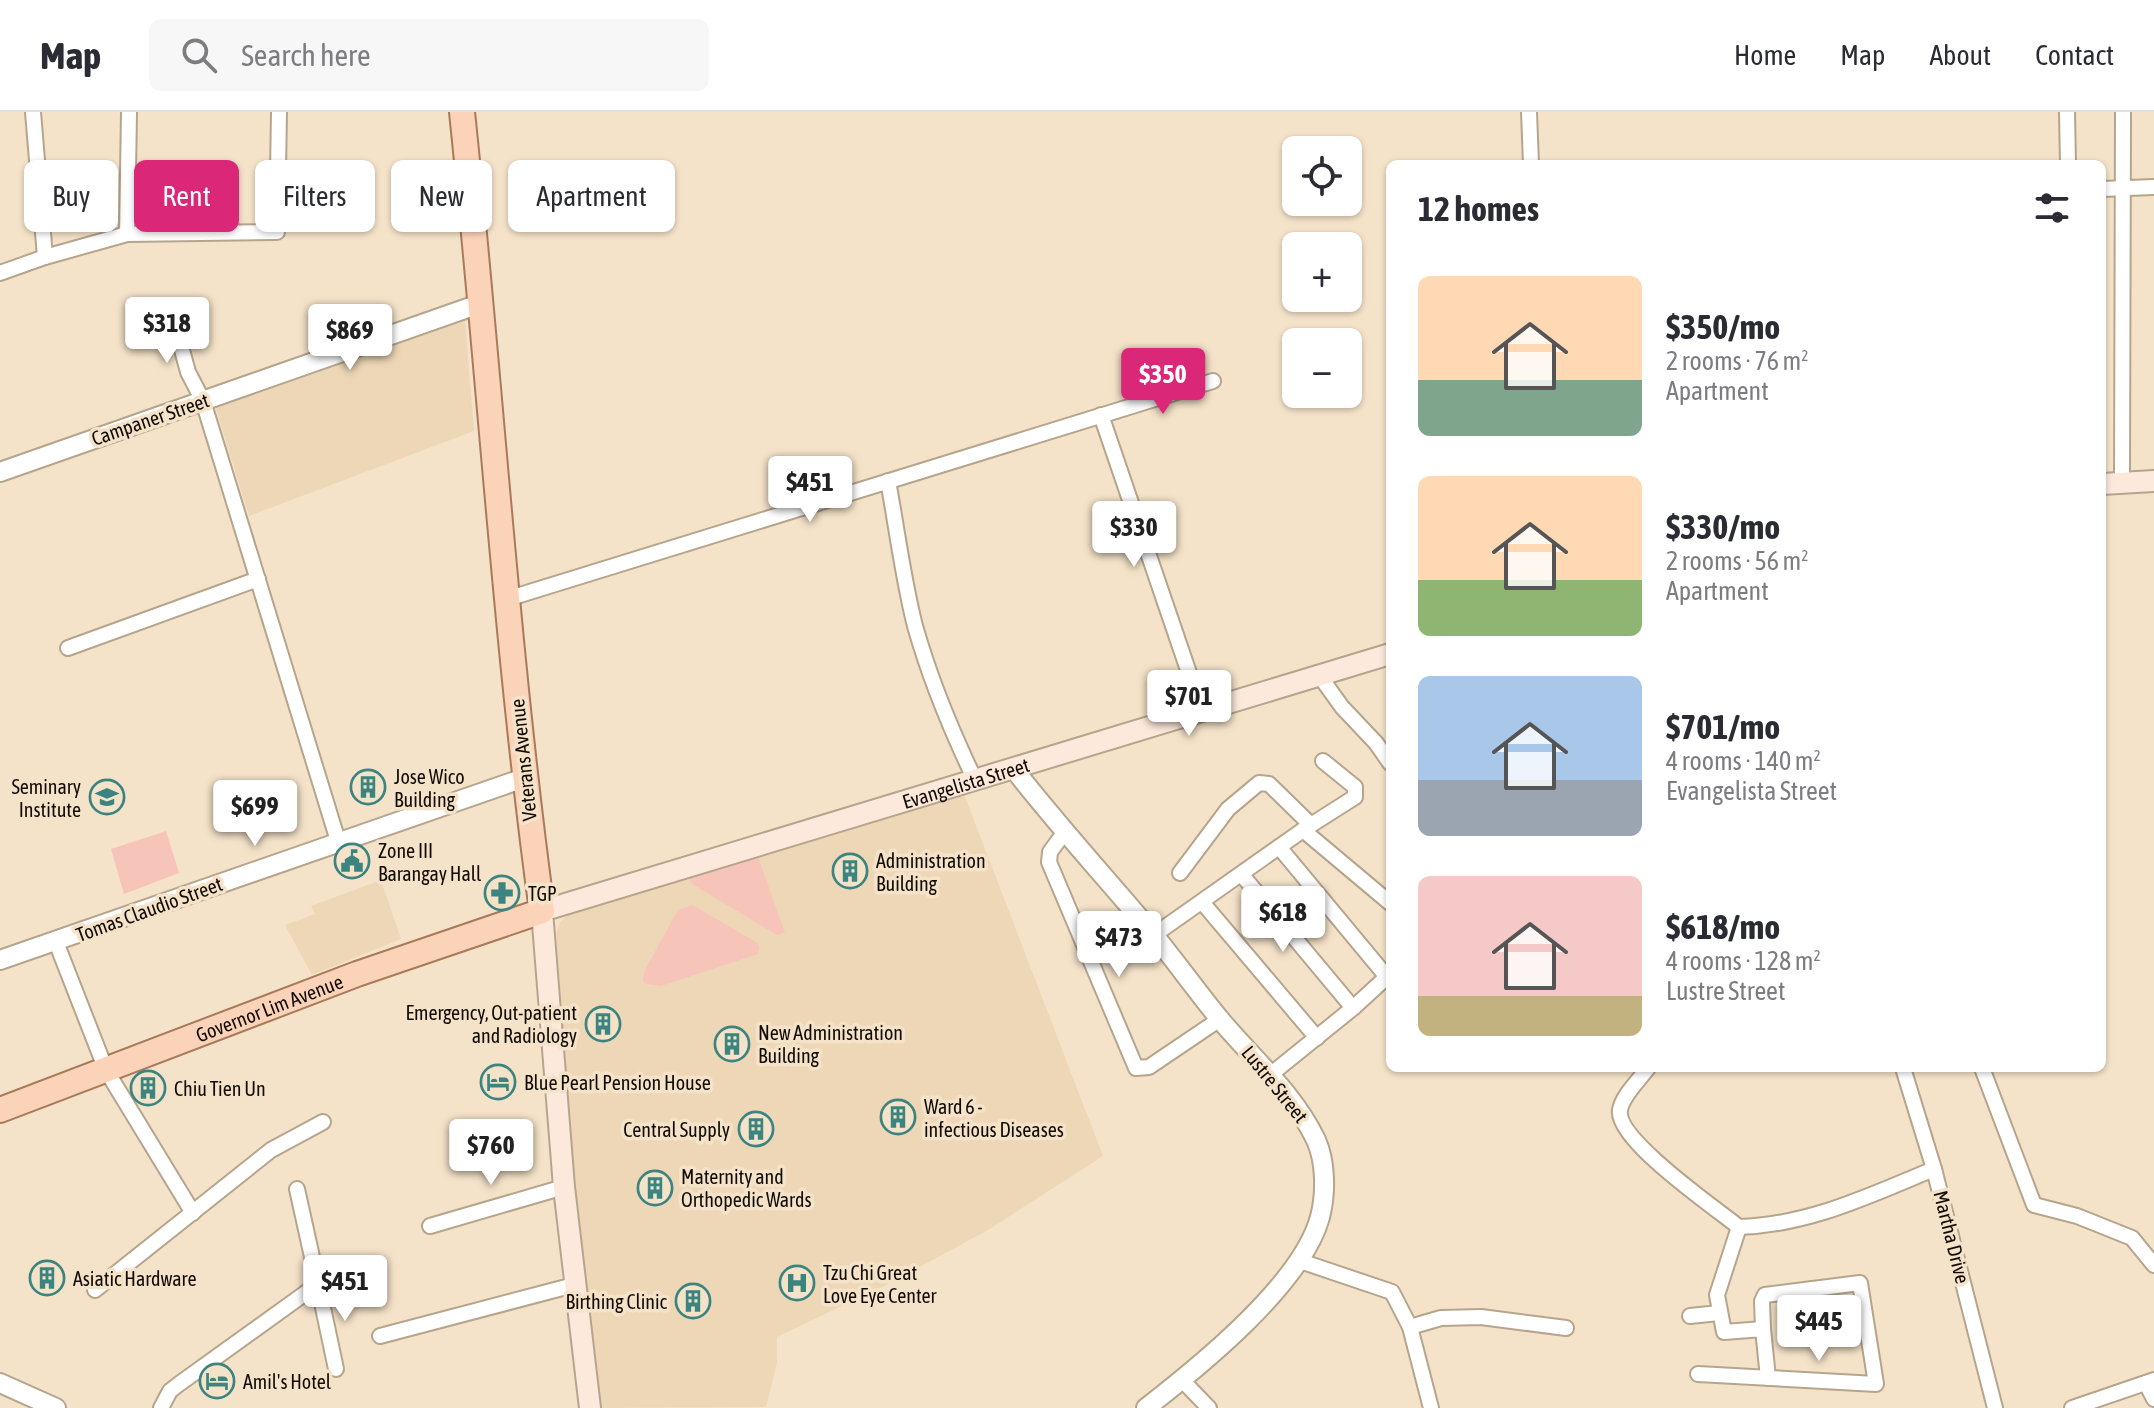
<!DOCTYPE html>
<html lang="en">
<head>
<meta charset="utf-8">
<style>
	:root { --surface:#fff; --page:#f7f7f7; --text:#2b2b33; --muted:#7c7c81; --line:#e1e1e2; --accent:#db2777 }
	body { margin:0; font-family:"Asap Condensed",sans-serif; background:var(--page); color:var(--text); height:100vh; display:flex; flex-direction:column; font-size:30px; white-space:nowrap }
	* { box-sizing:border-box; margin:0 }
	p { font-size:26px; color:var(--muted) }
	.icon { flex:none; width:44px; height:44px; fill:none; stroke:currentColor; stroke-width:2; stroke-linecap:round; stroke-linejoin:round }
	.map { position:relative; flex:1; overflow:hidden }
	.sheet { position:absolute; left:1386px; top:48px; width:720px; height:912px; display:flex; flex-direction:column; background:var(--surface); border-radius:12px; box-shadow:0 2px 6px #0004 }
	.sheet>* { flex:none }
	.guide { position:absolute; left:24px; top:48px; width:760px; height:72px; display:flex; gap:16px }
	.controls { position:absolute; left:1282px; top:24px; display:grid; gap:16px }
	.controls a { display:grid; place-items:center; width:80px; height:80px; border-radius:12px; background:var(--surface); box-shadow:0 2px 6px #0004; font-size:40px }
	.price { position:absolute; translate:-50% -68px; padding:0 18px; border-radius:8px; background:#fff; color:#222; font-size:26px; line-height:52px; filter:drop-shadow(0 2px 4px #0008) }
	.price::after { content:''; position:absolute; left:50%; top:48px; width:24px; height:18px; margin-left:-12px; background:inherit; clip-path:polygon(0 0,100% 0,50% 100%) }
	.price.current { background:var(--accent); color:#fff }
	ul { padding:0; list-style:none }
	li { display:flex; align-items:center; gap:24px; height:200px; padding:0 32px }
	li span { display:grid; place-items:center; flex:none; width:224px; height:160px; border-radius:12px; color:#555 }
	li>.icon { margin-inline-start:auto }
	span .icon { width:96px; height:96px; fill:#fffc; stroke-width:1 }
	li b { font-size:34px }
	h2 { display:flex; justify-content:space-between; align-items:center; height:96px; padding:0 32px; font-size:34px }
	.chip { padding:0 28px; border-radius:12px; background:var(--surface); box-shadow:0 2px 6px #0004; font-size:28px; line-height:72px }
	.chip.current { background:var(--accent); color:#fff }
	header { display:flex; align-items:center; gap:48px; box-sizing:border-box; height:112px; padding:0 40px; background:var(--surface); border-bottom:2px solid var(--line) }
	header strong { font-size:38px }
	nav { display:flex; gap:44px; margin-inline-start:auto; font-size:28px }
	.search { width:560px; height:72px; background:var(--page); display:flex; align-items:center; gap:20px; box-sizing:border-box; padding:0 28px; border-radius:12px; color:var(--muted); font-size:30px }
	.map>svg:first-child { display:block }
	.built { fill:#edd7b6 }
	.green { fill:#f7c4b9 }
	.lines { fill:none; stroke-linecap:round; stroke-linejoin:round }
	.minor-casing { stroke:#b6a58d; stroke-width:18 }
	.tertiary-casing { stroke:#b6a58d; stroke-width:22 }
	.secondary-casing { stroke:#b6a58d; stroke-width:24 }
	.primary-casing { stroke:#a87a5b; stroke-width:28 }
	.minor { stroke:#fff; stroke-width:14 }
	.tertiary { stroke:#fff; stroke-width:18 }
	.secondary { stroke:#fde9dc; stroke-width:20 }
	.primary { stroke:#fbd3b9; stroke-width:24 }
	.labels { text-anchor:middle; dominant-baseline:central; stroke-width:7; stroke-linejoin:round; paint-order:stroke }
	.street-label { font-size:20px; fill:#110b04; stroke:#f5e3c9 }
	.poi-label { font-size:20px; fill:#110b04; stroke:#f5e3c9; text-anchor:start }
</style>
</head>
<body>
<header>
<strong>Map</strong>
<div class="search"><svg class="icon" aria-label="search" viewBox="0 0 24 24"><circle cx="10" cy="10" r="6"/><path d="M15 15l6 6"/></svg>Search here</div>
<nav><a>Home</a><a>Map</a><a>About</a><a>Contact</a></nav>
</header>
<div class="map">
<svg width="2154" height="1296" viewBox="0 0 2154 1296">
	<rect width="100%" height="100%" fill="#f5e3c9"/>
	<!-- built -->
	<g class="built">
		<path d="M465 209 474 319 249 404 215 294Z"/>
		<path d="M964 682 1103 1044 988 1118 890 1171 777 1225V1251L766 1295 598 1296 583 1183 556 821 560 810 568 803 661 772Z"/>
		<path d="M381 768 401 827 312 863 285 813 315 802 311 794Z"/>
	</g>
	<!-- green -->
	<g class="green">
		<path d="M166 719 179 761 124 782 111 737Z"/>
		<path d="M758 745 785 821 777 823 692 772 689 765Z"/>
		<path d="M692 793 756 830 759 835 758 842 661 874 645 872 643 869 644 860 678 798Z"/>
	</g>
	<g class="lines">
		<!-- minor casing -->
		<g class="minor-casing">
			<g id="minor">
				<path d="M33 0 45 145"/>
				<path d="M1529 0 1531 52"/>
				<path d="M2067 0 2068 52"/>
				<path d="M2102 77 2154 75"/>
				<path d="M127 122 129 0"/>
				<path d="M0 161 45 145 127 122 277 120 279 0"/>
				<path d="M172 201 188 260 203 289 338 729"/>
				<path d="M1101 303 1202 599"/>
				<path d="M888 369C897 417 903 467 915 514 930 567 951 618 975 668"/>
				<path d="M2122 369 2123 0"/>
				<path d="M507 487 1213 269"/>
				<path d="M68 536 258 467"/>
				<path d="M1319 563 1342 595 1376 631 1390 651"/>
				<path d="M1303 718 1390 791"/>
				<path d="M1064 721 1050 740 1049 750 1136 956 1149 955 1220 907"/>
				<path d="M1279 735 1387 865"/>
				<path d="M1180 761 1228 697 1259 671 1269 672 1311 713"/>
				<path d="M1242 763 1353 896"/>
				<path d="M1202 790 1317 926"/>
				<path d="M1154 823 1303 718 1355 685V675L1323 649"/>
				<path d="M56 830 106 958 193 1101"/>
				<path d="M1648 956C1640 967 1622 984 1620 998 1615 1027 1715 1096 1739 1115L1717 1183 1724 1220 1763 1217 1768 1266"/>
				<path d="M1903 956 1934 1057 1995 1296"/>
				<path d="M1982 956 2034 1093 2077 1104 2132 1126 2154 1153"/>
				<path d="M1270 963 1353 896 1390 862"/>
				<path d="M430 1114 564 1075"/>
				<path d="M1739 1115C1810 1113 1870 1083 1934 1057"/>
				<path d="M1300 1149 1392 1180 1410 1215 1431 1296"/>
				<path d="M318 1172 336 1257"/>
				<path d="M1812 1177 1820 1222"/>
				<path d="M95 1178 271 1038 323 1010"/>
				<path d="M1690 1204 1719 1201"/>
				<path d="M1410 1215 1441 1206 1481 1205 1566 1216"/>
				<path d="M380 1224 574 1173"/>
				<path d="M1698 1262 1876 1272 1860 1171 1765 1183 1762 1189 1763 1217"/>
				<path d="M1182 1268 1209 1296"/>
				<path d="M2146 1271 2154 1287"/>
				<path d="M161 1296 170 1279 179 1272 318 1172 297 1077"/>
				<path d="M2072 1296 2154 1268"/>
			</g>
		</g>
		<!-- tertiary casing -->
		<g class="tertiary-casing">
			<g id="tertiary">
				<path d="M0 360 482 191"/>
				<path d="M1013 656C1059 715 1107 767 1154 823 1176 850 1196 878 1218 905 1251 945 1293 980 1316 1028 1326 1050 1326 1082 1320 1105 1302 1172 1200 1254 1146 1296"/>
				<path d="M0 848 524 666"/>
				<path d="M0 1271 56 1296"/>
			</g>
		</g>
		<!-- secondary casing -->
		<g class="secondary-casing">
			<g id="secondary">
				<path d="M2102 372 2154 369"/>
				<path id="s1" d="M590 1296 564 1075 542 799 1390 542"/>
			</g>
		</g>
		<!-- primary casing -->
		<g class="primary-casing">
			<g id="primary">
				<path id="s2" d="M0 998 357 862 542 799C506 534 490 266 462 0"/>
			</g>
		</g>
		<!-- minor -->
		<use href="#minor" class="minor"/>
		<!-- tertiary -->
		<use href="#tertiary" class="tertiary"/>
		<!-- secondary -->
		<use href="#secondary" class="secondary"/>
		<!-- primary -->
		<use href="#primary" class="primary"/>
	</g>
	<!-- icons -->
	<defs>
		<g id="building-ring" transform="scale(1.8)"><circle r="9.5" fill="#f5e3c9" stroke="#3c8480" stroke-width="1.5"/><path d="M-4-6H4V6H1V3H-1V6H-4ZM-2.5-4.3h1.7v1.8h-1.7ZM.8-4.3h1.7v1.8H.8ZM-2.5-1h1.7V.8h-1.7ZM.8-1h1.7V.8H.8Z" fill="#3c8480"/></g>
		<g id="university-ring" transform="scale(1.8)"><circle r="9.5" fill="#f5e3c9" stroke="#3c8480" stroke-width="1.5"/><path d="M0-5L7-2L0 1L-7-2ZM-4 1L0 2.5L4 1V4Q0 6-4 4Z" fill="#3c8480"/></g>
		<g id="civic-ring" transform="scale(1.8)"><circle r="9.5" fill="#f5e3c9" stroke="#3c8480" stroke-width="1.5"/><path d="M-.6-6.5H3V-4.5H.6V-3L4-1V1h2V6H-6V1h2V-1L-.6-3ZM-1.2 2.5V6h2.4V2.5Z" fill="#3c8480"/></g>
		<g id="pharmacy-ring" transform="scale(1.8)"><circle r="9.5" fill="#f5e3c9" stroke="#3c8480" stroke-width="1.5"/><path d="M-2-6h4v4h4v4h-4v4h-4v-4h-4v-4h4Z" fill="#3c8480"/></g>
		<g id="hotel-ring" transform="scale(1.8)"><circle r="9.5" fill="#f5e3c9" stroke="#3c8480" stroke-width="1.5"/><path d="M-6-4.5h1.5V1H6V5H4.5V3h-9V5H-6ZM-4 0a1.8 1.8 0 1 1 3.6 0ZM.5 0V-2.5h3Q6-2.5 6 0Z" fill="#3c8480"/></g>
		<g id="hospital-ring" transform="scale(1.8)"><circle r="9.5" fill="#f5e3c9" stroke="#3c8480" stroke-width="1.5"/><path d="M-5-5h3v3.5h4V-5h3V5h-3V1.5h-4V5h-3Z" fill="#3c8480"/></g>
	</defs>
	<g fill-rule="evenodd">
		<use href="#building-ring" x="368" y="675"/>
		<use href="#university-ring" x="107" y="685"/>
		<use href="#civic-ring" x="352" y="749"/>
		<use href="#building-ring" x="850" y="759"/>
		<use href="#pharmacy-ring" x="502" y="781"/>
		<use href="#building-ring" x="603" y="912"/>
		<use href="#building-ring" x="732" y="932"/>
		<use href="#hotel-ring" x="498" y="970"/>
		<use href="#building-ring" x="148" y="976"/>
		<use href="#building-ring" x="898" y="1005"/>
		<use href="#building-ring" x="756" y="1017"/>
		<use href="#building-ring" x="655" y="1076"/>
		<use href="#building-ring" x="47" y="1166"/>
		<use href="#hospital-ring" x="797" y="1171"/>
		<use href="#building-ring" x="693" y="1189"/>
		<use href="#hotel-ring" x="217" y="1269"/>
	</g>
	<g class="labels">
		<!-- street labels -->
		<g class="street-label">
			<text transform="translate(150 307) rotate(-19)">Campaner Street</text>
			<text transform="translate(523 648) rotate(-96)">Veterans Avenue</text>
			<text stroke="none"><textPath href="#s1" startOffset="942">Evangelista Street</textPath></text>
			<text transform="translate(149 797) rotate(-20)">Tomas Claudio Street</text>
			<text stroke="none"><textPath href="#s2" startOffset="288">Governor Lim Avenue</textPath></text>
			<text transform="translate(1275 972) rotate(51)">Lustre Street</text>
			<text transform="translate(1952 1125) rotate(76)">Martha Drive</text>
		</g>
		<!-- poi labels -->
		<g class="poi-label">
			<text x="394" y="664">Jose Wico<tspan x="394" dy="23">Building</tspan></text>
			<text x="81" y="674" text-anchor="end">Seminary<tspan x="81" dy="23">Institute</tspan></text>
			<text x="378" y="738">Zone III<tspan x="378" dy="23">Barangay Hall</tspan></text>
			<text x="876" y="748">Administration<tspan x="876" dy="23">Building</tspan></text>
			<text x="528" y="781">TGP</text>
			<text x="577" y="900" text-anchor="end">Emergency, Out-patient<tspan x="577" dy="23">and Radiology</tspan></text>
			<text x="758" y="920">New Administration<tspan x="758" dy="23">Building</tspan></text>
			<text x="524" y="970">Blue Pearl Pension House</text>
			<text x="174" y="976">Chiu Tien Un</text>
			<text x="924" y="994">Ward 6 -<tspan x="924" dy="23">infectious Diseases</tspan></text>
			<text x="730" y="1017" text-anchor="end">Central Supply</text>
			<text x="681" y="1064">Maternity and<tspan x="681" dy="23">Orthopedic Wards</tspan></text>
			<text x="823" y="1160">Tzu Chi Great<tspan x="823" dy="23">Love Eye Center</tspan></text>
			<text x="73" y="1166">Asiatic Hardware</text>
			<text x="667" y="1189" text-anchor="end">Birthing Clinic</text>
			<text x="243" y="1269">Amil's Hotel</text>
		</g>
	</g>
</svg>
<div class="controls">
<a><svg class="icon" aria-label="locate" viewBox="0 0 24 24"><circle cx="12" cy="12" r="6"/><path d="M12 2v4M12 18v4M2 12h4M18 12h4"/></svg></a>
<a>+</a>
<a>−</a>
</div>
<b class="price" style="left:167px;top:253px">$318</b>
<b class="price" style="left:350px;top:260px">$869</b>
<b class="price current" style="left:1163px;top:304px">$350</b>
<b class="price" style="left:810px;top:412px">$451</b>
<b class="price" style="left:1134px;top:457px">$330</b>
<b class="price" style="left:1189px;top:626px">$701</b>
<b class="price" style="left:255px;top:736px">$699</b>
<b class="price" style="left:1283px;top:842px">$618</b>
<b class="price" style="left:1119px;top:867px">$473</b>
<b class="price" style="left:491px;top:1075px">$760</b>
<b class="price" style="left:345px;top:1211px">$451</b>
<b class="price" style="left:1819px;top:1251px">$445</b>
<div class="guide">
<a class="chip">Buy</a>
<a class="chip current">Rent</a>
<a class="chip">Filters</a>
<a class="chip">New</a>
<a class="chip">Apartment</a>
</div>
<section class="sheet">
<h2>12 homes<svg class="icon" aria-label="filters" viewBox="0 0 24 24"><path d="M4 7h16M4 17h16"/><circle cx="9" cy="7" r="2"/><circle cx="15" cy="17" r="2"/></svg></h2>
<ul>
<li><span style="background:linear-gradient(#ffd9b3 65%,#7fa58c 0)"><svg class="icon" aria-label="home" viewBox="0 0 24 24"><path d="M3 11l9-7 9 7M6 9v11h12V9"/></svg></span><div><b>$350/mo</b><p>2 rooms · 76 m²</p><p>Apartment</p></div></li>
<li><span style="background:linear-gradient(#ffd9b3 65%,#8fb573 0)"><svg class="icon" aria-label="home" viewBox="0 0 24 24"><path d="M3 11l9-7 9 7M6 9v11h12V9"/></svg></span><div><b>$330/mo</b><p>2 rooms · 56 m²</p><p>Apartment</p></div></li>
<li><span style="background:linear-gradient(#a9c7e8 65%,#9aa5b1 0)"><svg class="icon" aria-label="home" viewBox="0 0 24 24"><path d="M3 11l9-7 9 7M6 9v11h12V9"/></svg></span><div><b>$701/mo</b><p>4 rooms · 140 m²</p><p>Evangelista Street</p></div></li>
<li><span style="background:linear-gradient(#f6c9c9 75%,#c2b280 0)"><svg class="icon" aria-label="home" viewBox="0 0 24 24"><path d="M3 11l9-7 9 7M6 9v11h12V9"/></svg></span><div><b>$618/mo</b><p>4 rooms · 128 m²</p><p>Lustre Street</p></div></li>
</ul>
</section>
</div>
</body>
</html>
